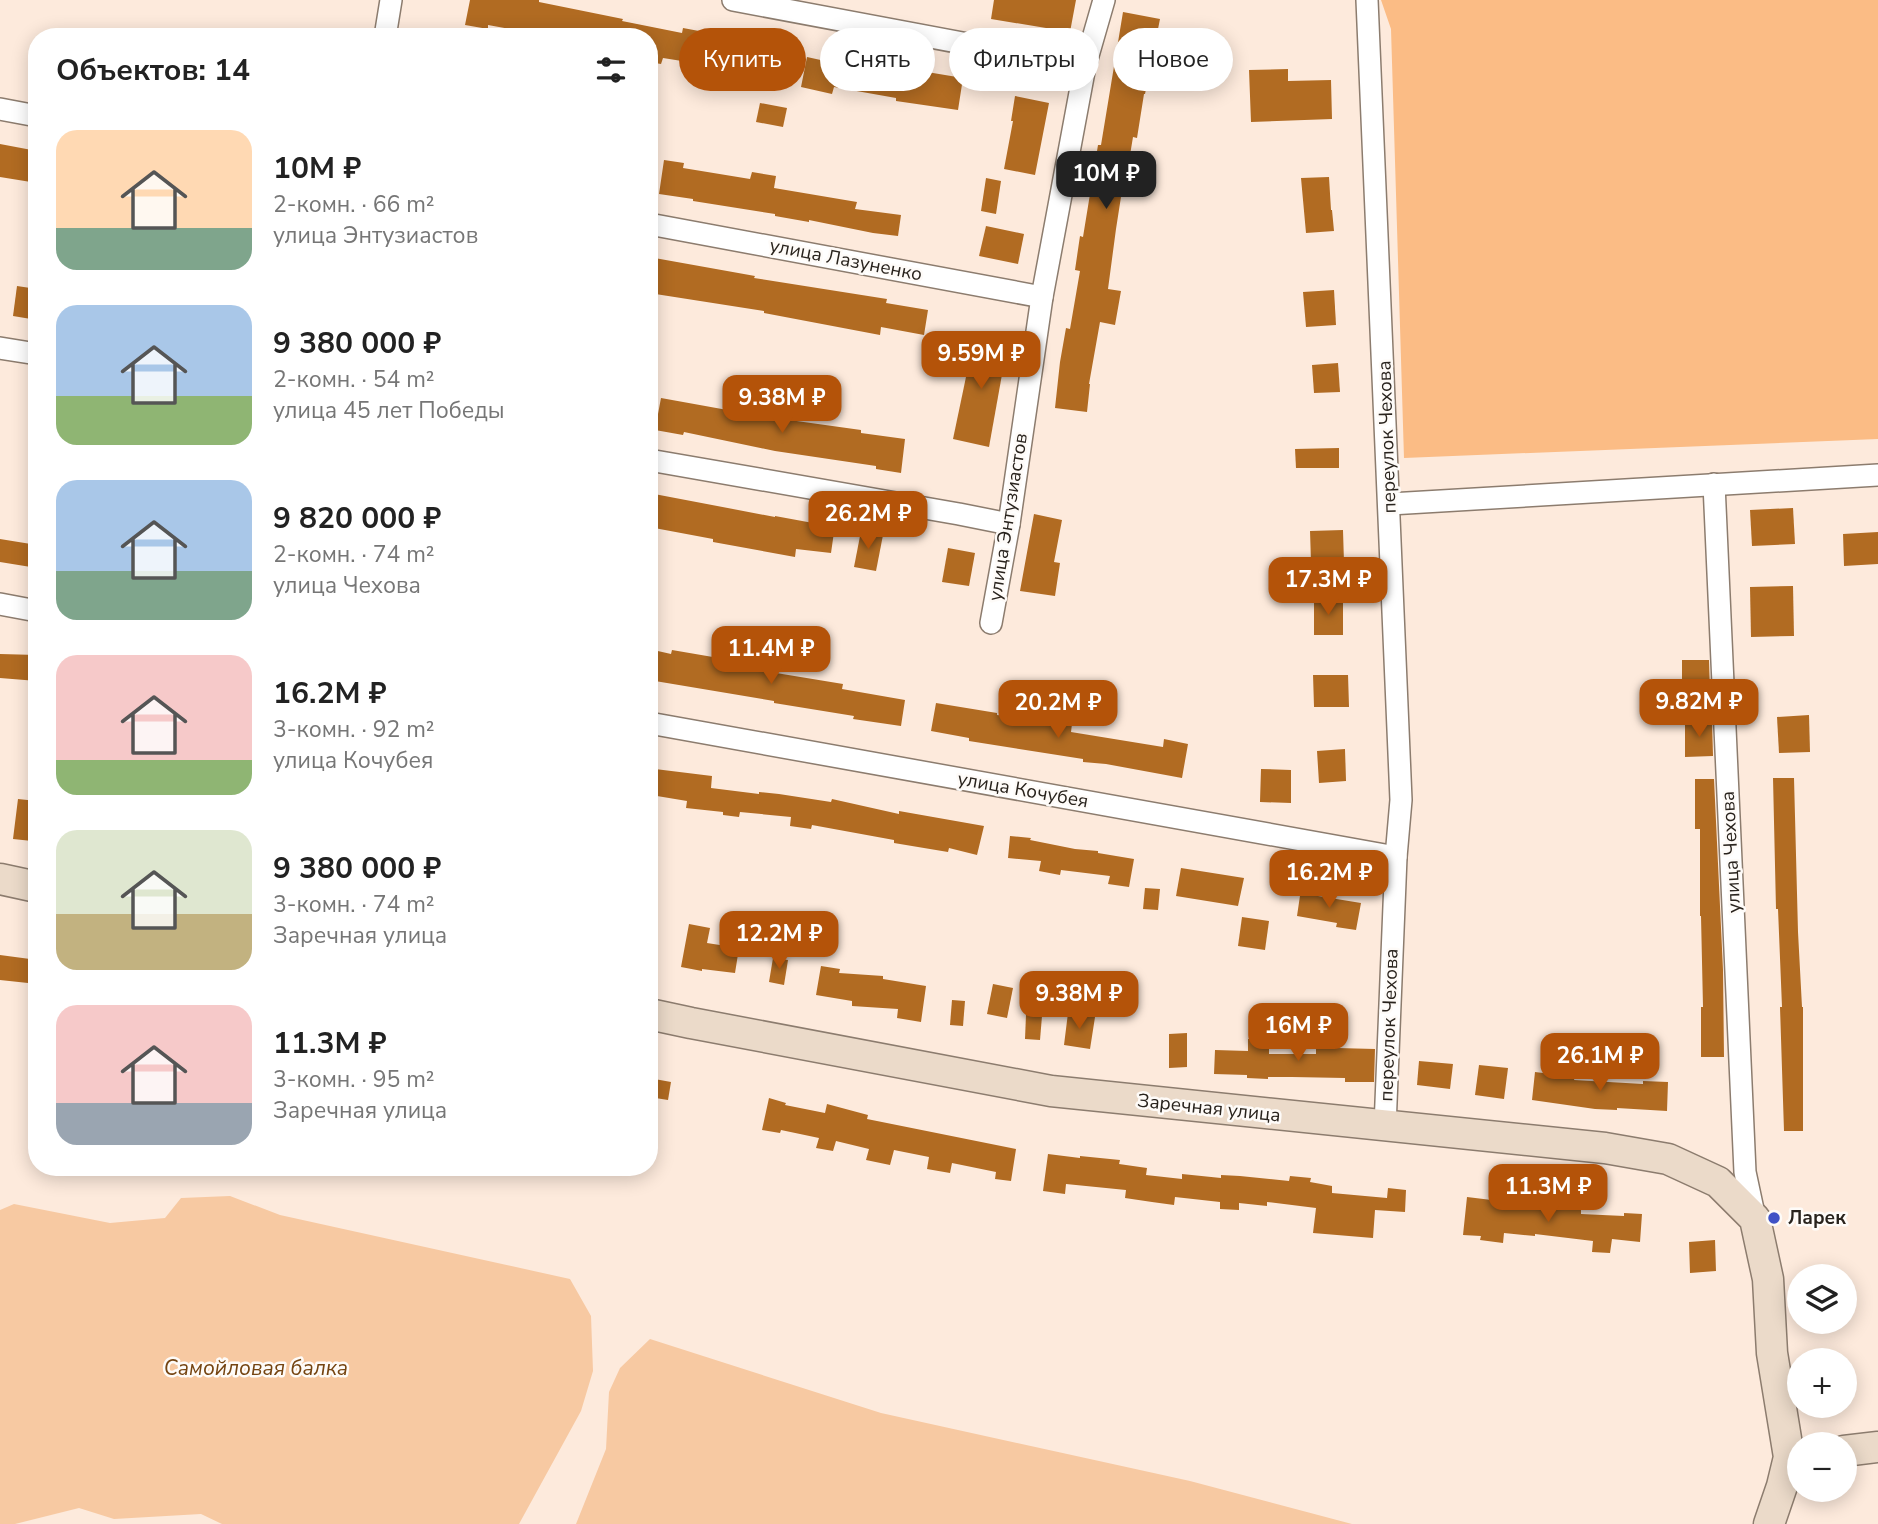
<!DOCTYPE html>
<html lang="ru">
<head>
<meta charset="utf-8">
<style>
	:root { --surface:#fff; --page:#f2f2f2; --text:#222; --muted:#767676; --accent:#b45309 }
	body { margin:0; font-family:"Nunito Sans",sans-serif; background:var(--page); color:var(--text); height:100vh; display:flex; flex-direction:column; font-size:26px; white-space:nowrap }
	* { box-sizing:border-box; margin:0 }
	p { font-size:23px; color:var(--muted) }
	.icon { flex:none; width:38px; height:38px; fill:none; stroke:currentColor; stroke-width:2; stroke-linecap:round; stroke-linejoin:round }
	.map { position:relative; flex:1; overflow:hidden }
	.details { position:absolute; left:28px; top:28px; width:630px; height:1148px; display:flex; flex-direction:column; background:var(--surface); border-radius:28px; box-shadow:0 4px 18px #0003 }
	.details>* { flex:none }
	.hud { position:absolute; left:679px; top:28px; width:665px; height:63px; display:flex; gap:14px }
	.buttons { position:absolute; left:1787px; top:1264px; display:grid; gap:14px }
	.buttons a { display:grid; place-items:center; width:70px; height:70px; border-radius:50%; background:var(--surface); box-shadow:0 4px 18px #0003; font-size:35px }
	.price { position:absolute; translate:-50% -60px; padding:0 16px; border-radius:14px; background:var(--accent); color:#fff; font-size:23px; line-height:46px; filter:drop-shadow(0 2px 4px #0008) }
	.price::after { content:''; position:absolute; left:50%; top:42px; width:21px; height:16px; margin-left:-10px; background:inherit; clip-path:polygon(0 0,100% 0,50% 100%) }
	.price.selected { background:#222; color:#fff }
	ul { padding:0; list-style:none }
	li { display:flex; align-items:center; gap:21px; height:175px; padding:0 28px }
	li span { display:grid; place-items:center; flex:none; width:196px; height:140px; border-radius:21px; color:#555 }
	li>.icon { margin-inline-start:auto }
	span .icon { width:84px; height:84px; fill:#fffc; stroke-width:1 }
	li b { font-size:30px }
	h2 { display:flex; justify-content:space-between; align-items:center; height:84px; padding:0 28px; font-size:30px }
	.chip { padding:0 24px; border-radius:32px; background:var(--surface); box-shadow:0 4px 18px #0003; font-size:24px; line-height:63px }
	.chip.selected { background:var(--accent); color:#fff }
	.map>svg:first-child { display:block }
	.green { fill:#fbbc85 }
	.water { fill:#f7c9a2 }
	.building { fill:#b16b22 }
	.lines { fill:none; stroke-linecap:round; stroke-linejoin:round }
	.street-casing { stroke:#8c7c6e; stroke-width:24 }
	.secondary-casing { stroke:#8c7c6e; stroke-width:33 }
	.street { stroke:#fff; stroke-width:21 }
	.secondary { stroke:#ebdac9; stroke-width:30 }
	.poi-dot { fill:#4052c6; stroke:#fefbf8; stroke-width:2.5 }
	.labels { text-anchor:middle; dominant-baseline:central; stroke-width:5; stroke-linejoin:round; paint-order:stroke }
	.street-label { font-size:19px; fill:#29231d; stroke:#fefbf8 }
	.poi-label { font-size:19px; font-weight:bold; fill:#29231d; stroke:#fefbf8; text-anchor:start }
	.water-label { font-size:21px; font-style:italic; fill:#754411; stroke:#fefbf8 }
</style>
</head>
<body>
<div class="map">
<svg width="1878" height="1524" viewBox="0 0 1878 1524">
	<rect width="100%" height="100%" fill="#fdeadc"/>
	<!-- green -->
	<path class="green" d="M1381 0H1878V439L1404 458 1391 29Z"/>
	<!-- water -->
	<g class="water">
		<path d="M230 1196 280 1215 570 1279 591 1316 593 1371 581 1411 519 1524H222L201 1514 114 1519 79 1508 15 1524H0V1210L14 1204 110 1223 165 1218 181 1198Z"/>
		<path d="M650 1339 881 1413 1190 1481 1352 1524H576L606 1449 609 1392 620 1368Z"/>
	</g>
	<!-- building -->
	<g class="building">
		<path d="M470 0H539V2L623 19 622 21 682 33 683 28 758 42 752 76 725 71 726 68 663 58 661 64 649 62V37H544V35L488 25V29L465 25Z"/>
		<path d="M994 0H1076L1070 32 991 19Z"/>
		<path d="M1123 12 1160 19 1145 94H1144L1137 138 1133 137 1125 185 1123 184 1116 229 1108 289 1121 291 1115 325 1100 322 1089 384H1090L1087 412 1055 408 1060 362 1066 328 1070 329 1080 271 1075 270 1080 236 1083 237 1098 145H1101Z"/>
		<path d="M807 57 848 66 849 59 963 78 958 110 896 101V98L834 87 832 94 801 87Z"/>
		<path d="M1288 69V81L1331 80 1332 119 1251 122 1249 70Z"/>
		<path d="M1015 96 1049 103 1035 175 1004 169 1013 121H1011Z"/>
		<path d="M760 103 787 108 783 127 756 122Z"/>
		<path d="M0 144 37 151V183L0 177Z"/>
		<path d="M664 160 684 163 683 168 750 179 752 172 776 176 774 188 857 202 855 209 901 215 898 236 873 233 809 220V222L775 216V214L693 201V199L659 194Z"/>
		<path d="M1329 177 1331 210H1332L1334 231 1306 233 1301 178Z"/>
		<path d="M986 178 1001 181 996 214 981 211Z"/>
		<path d="M986 226 1024 234 1018 264 979 256Z"/>
		<path d="M649 257 755 276 754 278 887 299 886 303 928 310 924 335 881 327 880 335 764 313V311L649 293Z"/>
		<path d="M17 286 37 289V320L13 316Z"/>
		<path d="M1334 290 1336 325 1306 327 1303 292Z"/>
		<path d="M975 334 1008 341 989 447 953 439Z"/>
		<path d="M1338 363 1340 392 1314 393 1312 365Z"/>
		<path d="M661 398 755 415 756 410 775 414V418L861 430V433L905 439 901 473 876 469V466L775 451 684 432 683 435 655 430Z"/>
		<path d="M1339 448V468H1296L1295 449Z"/>
		<path d="M649 493 775 517V516L813 523 835 525 831 553 796 549 795 557 713 542V539L649 527Z"/>
		<path d="M1793 508 1795 544 1752 546 1750 510Z"/>
		<path d="M1034 514 1062 520 1054 562 1060 563 1055 596 1020 591Z"/>
		<path d="M1343 530 1344 563H1311L1310 531Z"/>
		<path d="M861 531 883 535 876 571 854 567Z"/>
		<path d="M1878 532V564L1844 566 1843 534Z"/>
		<path d="M0 539 37 545V568L0 562Z"/>
		<path d="M948 548 975 553 969 586 942 582Z"/>
		<path d="M1793 586 1794 636 1751 637 1750 587Z"/>
		<rect x="1314" y="599" width="29" height="36"/>
		<path d="M649 649 671 654 672 650 742 662 743 659 765 663 764 671 843 684 842 689 905 700 901 726 853 719 854 716 774 703V701L649 680Z"/>
		<path d="M0 654 37 655V681L0 678Z"/>
		<path d="M1682 660H1709L1710 693H1682Z"/>
		<path d="M1313 675H1348L1349 707H1314Z"/>
		<path d="M936 703 997 713V715L1072 724 1071 732 1163 747 1164 739 1188 744 1182 778 1106 764 1083 762V759L969 741V738L931 731Z"/>
		<path d="M1809 715 1810 752 1779 753 1777 717Z"/>
		<path d="M1712 720 1713 756 1685 757V721Z"/>
		<path d="M1345 749 1346 781 1319 783 1317 751Z"/>
		<path d="M655 769 712 776 711 788 759 794V792L779 794 831 802 832 799 899 814V811L984 826 977 855 949 848 948 852 894 843V840L812 825 811 829 790 826 791 817 740 812 739 817 723 815V812L686 808 687 801 651 795Z"/>
		<path d="M1261 769 1291 770V803L1260 802Z"/>
		<path d="M1773 778H1794L1798 932 1802 1007H1803V1131H1784L1780 1007H1782L1778 909H1776Z"/>
		<path d="M1695 779H1714L1723 970 1724 1057H1701V1007H1703L1701 916H1700V829H1695Z"/>
		<path d="M18 799 37 801 32 841 13 839Z"/>
		<path d="M1010 836 1031 838 1030 840 1075 849 1098 851V853L1134 859 1129 887 1108 884 1110 876 1061 870 1060 875 1039 871 1041 861 1008 858Z"/>
		<path d="M1181 868 1244 878 1238 906 1176 896Z"/>
		<path d="M1145 888 1160 889 1158 910 1143 909Z"/>
		<path d="M1301 889 1319 892 1318 896 1361 903 1356 930 1336 927 1337 923 1297 916Z"/>
		<path d="M1242 917 1269 921 1265 950 1238 946Z"/>
		<path d="M689 924 710 928 707 943 739 948 735 973 702 969V971L681 967Z"/>
		<path d="M0 955 30 959 28 983 0 980Z"/>
		<path d="M773 958 788 960 784 985 769 982Z"/>
		<path d="M821 966 840 969 839 973 883 976V979L926 986 921 1022 897 1018 898 1009 852 1006V1001L816 995Z"/>
		<path d="M993 984 1013 988 1007 1018 987 1014Z"/>
		<path d="M952 1000 965 1001 963 1026 950 1025Z"/>
		<path d="M1068 1013 1095 1017 1090 1049 1064 1045Z"/>
		<path d="M1026 1015 1042 1016 1040 1040 1025 1039Z"/>
		<path d="M1187 1033V1067L1169 1068V1034Z"/>
		<path d="M1248 1039 1269 1040V1054H1316V1044L1337 1045V1048L1375 1049 1374 1082H1345V1078L1292 1077H1268V1079L1247 1078V1075L1214 1074 1215 1050 1248 1051Z"/>
		<path d="M1419 1061 1453 1064 1450 1089 1417 1085Z"/>
		<path d="M1479 1065 1508 1068 1504 1099 1475 1095Z"/>
		<path d="M1535 1072 1575 1077 1574 1080 1643 1084V1081L1668 1082 1667 1111 1617 1108V1110L1595 1109 1532 1100Z"/>
		<path d="M649 1078 671 1082 668 1100 649 1097Z"/>
		<path d="M769 1098 786 1103 785 1105 825 1113 827 1104 868 1115 867 1119 1016 1149 1011 1181 995 1179 996 1172 952 1163 950 1173 927 1169 929 1157 894 1150 890 1165 866 1160 869 1149 836 1141 833 1151 816 1148 819 1138 781 1130 780 1133 762 1130Z"/>
		<path d="M1048 1154 1080 1158V1156L1120 1160 1119 1164 1147 1168 1146 1175 1182 1179V1174L1221 1178V1175L1240 1176 1289 1181 1290 1176 1311 1178 1310 1182 1332 1186V1193L1387 1198 1388 1188 1406 1190 1405 1212 1375 1210 1373 1238 1313 1233 1316 1208 1267 1202V1206L1239 1203V1210L1220 1209V1202L1175 1197 1174 1205 1152 1202 1125 1198 1126 1190 1066 1184 1065 1194 1043 1191Z"/>
		<path d="M1467 1197 1508 1202 1507 1204 1581 1210V1214L1624 1216V1213L1642 1214 1640 1242 1612 1239 1610 1253 1592 1252 1593 1241 1535 1234V1236L1504 1233 1503 1243 1480 1240 1481 1236 1463 1235Z"/>
		<path d="M1715 1240 1716 1271 1690 1273 1689 1242Z"/>
	</g>
	<g class="lines">
		<!-- street casing -->
		<g class="street-casing">
			<g id="street">
				<path d="M733 0 1085 66"/>
				<path d="M1367 0 1401 800 1396 857 1385 1127"/>
				<path d="M385 37 391 0"/>
				<path d="M0 109 37 116"/>
				<path d="M649 224 1042 297"/>
				<path d="M0 348 37 354"/>
				<path d="M649 460 959 514 1009 524"/>
				<path d="M1714 484 1745 1172 1755 1219"/>
				<path d="M1390 504 1878 475"/>
				<path d="M0 604 37 611"/>
				<path d="M991 623 1009 524 1042 297 1085 66 1104 0"/>
				<path d="M649 723 1396 857"/>
			</g>
		</g>
		<!-- secondary casing -->
		<g class="secondary-casing">
			<g id="secondary">
				<path d="M0 879 37 887"/>
				<path d="M649 1014 691 1023 1051 1091 1605 1148 1668 1159 1718 1182 1755 1219 1768 1279 1772 1353 1789 1457 1782 1486 1769 1524"/>
				<path d="M1844 1451 1878 1447"/>
			</g>
		</g>
		<!-- street -->
		<use href="#street" class="street"/>
		<!-- secondary -->
		<use href="#secondary" class="secondary"/>
	</g>
	<!-- markers -->
	<circle class="poi-dot" cx="1774" cy="1218" r="7"/>
	<g class="labels">
		<!-- street labels -->
		<g class="street-label">
			<text transform="translate(846 260) rotate(11)">улица Лазуненко</text>
			<text transform="translate(1387 437) rotate(-92)">переулок Чехова</text>
			<text transform="translate(1008 517) rotate(-81)">улица Энтузиастов</text>
			<text transform="translate(1023 790) rotate(10)">улица Кочубея</text>
			<text transform="translate(1731 852) rotate(-93)">улица Чехова</text>
			<text transform="translate(1389 1025) rotate(-88)">переулок Чехова</text>
			<text transform="translate(1209 1108) rotate(6)">Заречная улица</text>
		</g>
		<!-- poi labels -->
		<g class="poi-label">
			<text x="1788" y="1218">Ларек</text>
		</g>
		<!-- water labels -->
		<g class="water-label">
			<text x="256" y="1368">Самойловая балка</text>
		</g>
	</g>
</svg>
<div class="buttons">
<a><svg class="icon" aria-label="layers" viewBox="0 0 24 24"><path d="M12 4l9 5-9 5-9-5zM3 14l9 5 9-5"/></svg></a>
<a>+</a>
<a>−</a>
</div>
<b class="price selected" style="left:1106px;top:211px">10M ₽</b>
<b class="price" style="left:981px;top:391px">9.59M ₽</b>
<b class="price" style="left:782px;top:435px">9.38M ₽</b>
<b class="price" style="left:868px;top:551px">26.2M ₽</b>
<b class="price" style="left:1328px;top:617px">17.3M ₽</b>
<b class="price" style="left:771px;top:686px">11.4M ₽</b>
<b class="price" style="left:1699px;top:739px">9.82M ₽</b>
<b class="price" style="left:1058px;top:740px">20.2M ₽</b>
<b class="price" style="left:1329px;top:910px">16.2M ₽</b>
<b class="price" style="left:779px;top:971px">12.2M ₽</b>
<b class="price" style="left:1079px;top:1031px">9.38M ₽</b>
<b class="price" style="left:1298px;top:1063px">16M ₽</b>
<b class="price" style="left:1600px;top:1093px">26.1M ₽</b>
<b class="price" style="left:1548px;top:1224px">11.3M ₽</b>
<div class="hud">
<a class="chip selected">Купить</a>
<a class="chip">Снять</a>
<a class="chip">Фильтры</a>
<a class="chip">Новое</a>
</div>
<section class="details">
<h2>Объектов: 14<svg class="icon" aria-label="filters" viewBox="0 0 24 24"><path d="M4 7h16M4 17h16"/><circle cx="9" cy="7" r="2"/><circle cx="15" cy="17" r="2"/></svg></h2>
<ul>
<li><span style="background:linear-gradient(#ffd9b3 70%,#7fa58c 0)"><svg class="icon" aria-label="home" viewBox="0 0 24 24"><path d="M3 11l9-7 9 7M6 9v11h12V9"/></svg></span><div><b>10M ₽</b><p>2-комн. · 66 m²</p><p>улица Энтузиастов</p></div></li>
<li><span style="background:linear-gradient(#a9c7e8 65%,#8fb573 0)"><svg class="icon" aria-label="home" viewBox="0 0 24 24"><path d="M3 11l9-7 9 7M6 9v11h12V9"/></svg></span><div><b>9 380 000 ₽</b><p>2-комн. · 54 m²</p><p>улица 45 лет Победы</p></div></li>
<li><span style="background:linear-gradient(#a9c7e8 65%,#7fa58c 0)"><svg class="icon" aria-label="home" viewBox="0 0 24 24"><path d="M3 11l9-7 9 7M6 9v11h12V9"/></svg></span><div><b>9 820 000 ₽</b><p>2-комн. · 74 m²</p><p>улица Чехова</p></div></li>
<li><span style="background:linear-gradient(#f6c9c9 75%,#8fb573 0)"><svg class="icon" aria-label="home" viewBox="0 0 24 24"><path d="M3 11l9-7 9 7M6 9v11h12V9"/></svg></span><div><b>16.2M ₽</b><p>3-комн. · 92 m²</p><p>улица Кочубея</p></div></li>
<li><span style="background:linear-gradient(#dfe7d0 60%,#c2b280 0)"><svg class="icon" aria-label="home" viewBox="0 0 24 24"><path d="M3 11l9-7 9 7M6 9v11h12V9"/></svg></span><div><b>9 380 000 ₽</b><p>3-комн. · 74 m²</p><p>Заречная улица</p></div></li>
<li><span style="background:linear-gradient(#f6c9c9 70%,#9aa5b1 0)"><svg class="icon" aria-label="home" viewBox="0 0 24 24"><path d="M3 11l9-7 9 7M6 9v11h12V9"/></svg></span><div><b>11.3M ₽</b><p>3-комн. · 95 m²</p><p>Заречная улица</p></div></li>
</ul>
</section>
</div>
</body>
</html>
